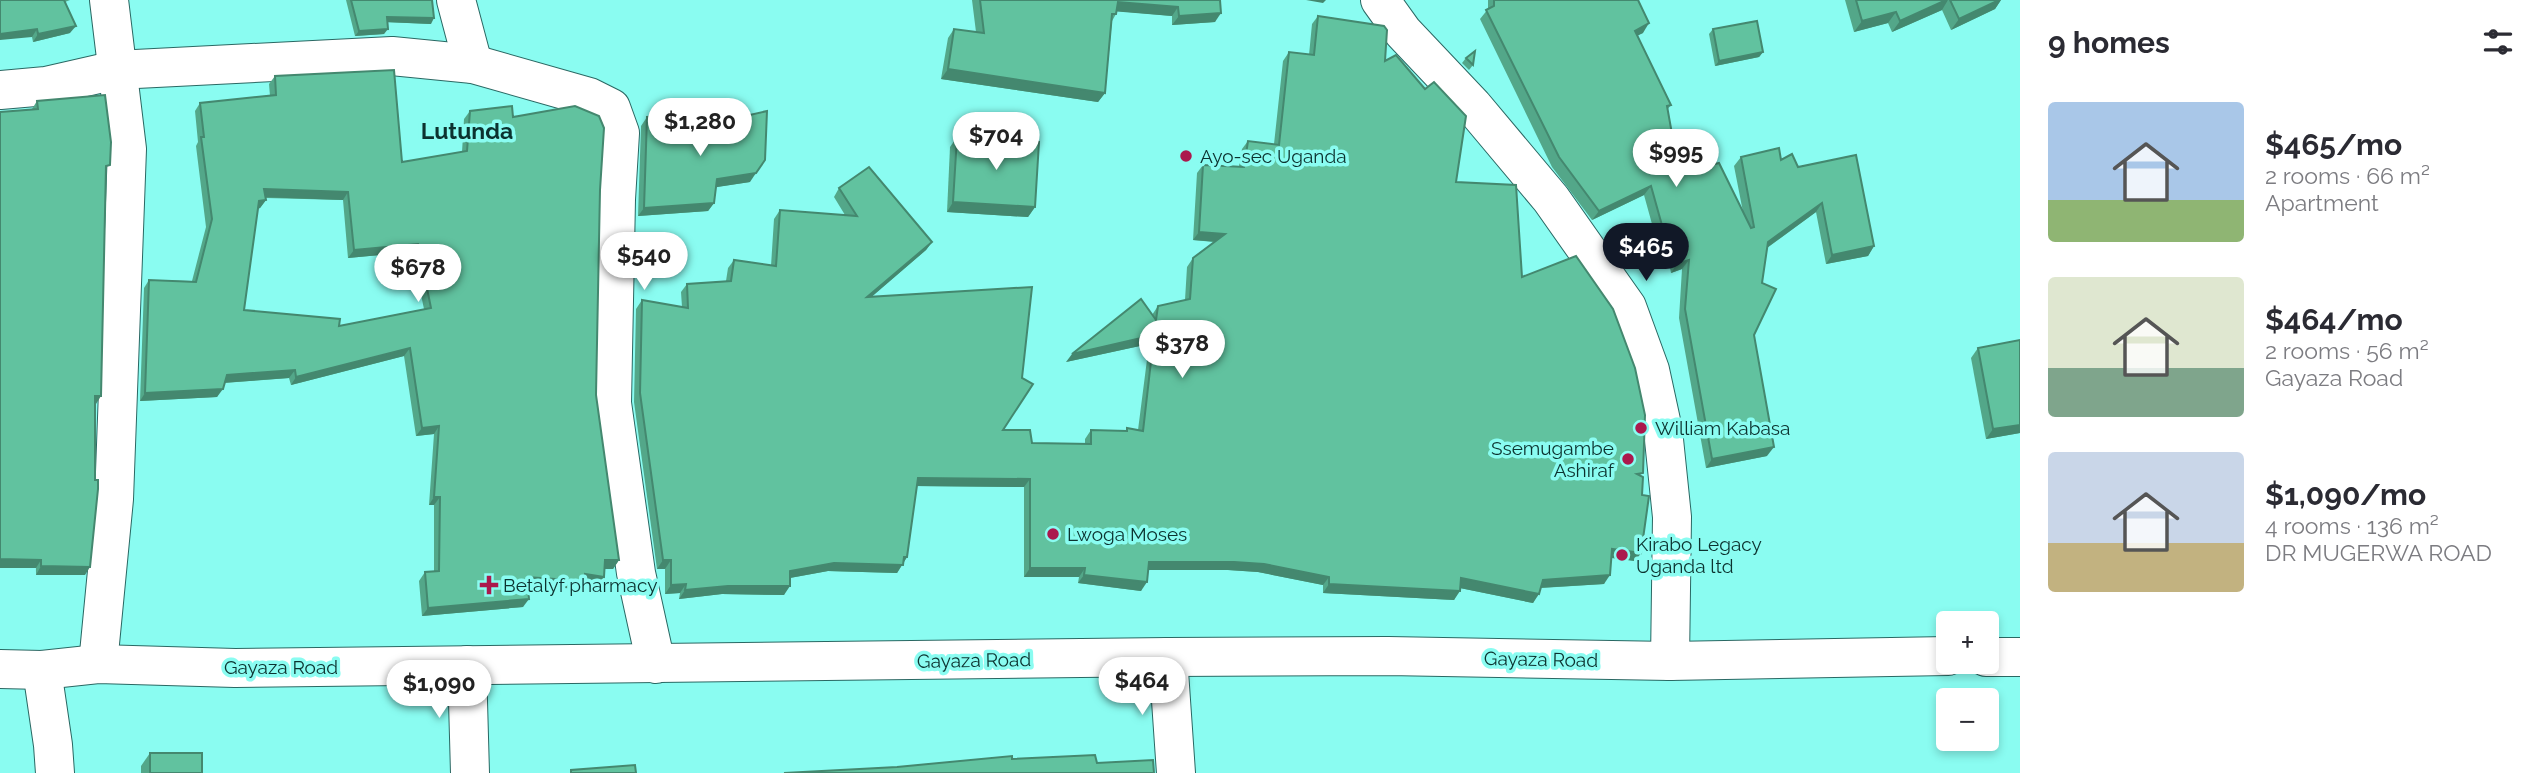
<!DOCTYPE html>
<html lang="en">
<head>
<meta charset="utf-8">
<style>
	:root { --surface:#fff; --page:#f7f7f7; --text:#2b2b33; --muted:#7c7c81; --accent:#111827 }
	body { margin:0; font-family:Raleway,sans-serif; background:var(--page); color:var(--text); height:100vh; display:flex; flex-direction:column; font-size:26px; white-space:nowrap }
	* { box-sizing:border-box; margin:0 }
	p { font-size:23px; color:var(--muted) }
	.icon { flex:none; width:38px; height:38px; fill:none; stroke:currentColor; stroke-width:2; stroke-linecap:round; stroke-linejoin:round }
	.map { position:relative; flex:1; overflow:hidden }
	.drawer { display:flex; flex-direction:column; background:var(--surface); width:525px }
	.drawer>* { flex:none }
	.fabs { position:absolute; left:1936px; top:611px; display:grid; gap:14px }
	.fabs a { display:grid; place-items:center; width:63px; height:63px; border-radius:7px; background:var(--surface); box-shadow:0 4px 10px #0003; font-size:35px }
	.price { position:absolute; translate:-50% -60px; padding:0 16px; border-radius:24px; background:#fff; color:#222; font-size:23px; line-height:46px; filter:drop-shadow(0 2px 4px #0008) }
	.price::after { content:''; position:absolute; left:50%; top:42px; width:21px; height:16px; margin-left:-10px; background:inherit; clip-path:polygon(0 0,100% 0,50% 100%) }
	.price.on { background:var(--accent); color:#fff }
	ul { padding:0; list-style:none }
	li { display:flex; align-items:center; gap:21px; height:175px; padding:0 28px }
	li span { display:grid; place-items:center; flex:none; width:196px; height:140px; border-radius:7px; color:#555 }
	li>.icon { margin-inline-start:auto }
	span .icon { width:84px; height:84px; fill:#fffc; stroke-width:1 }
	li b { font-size:30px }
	h2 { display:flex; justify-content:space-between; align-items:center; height:84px; padding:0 28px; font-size:30px }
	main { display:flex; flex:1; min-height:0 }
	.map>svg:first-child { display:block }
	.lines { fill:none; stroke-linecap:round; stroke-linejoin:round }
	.minor-casing { stroke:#2a6863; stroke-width:40 }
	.major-casing { stroke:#2a6863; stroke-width:40 }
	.minor { stroke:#fff; stroke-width:38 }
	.major { stroke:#fff; stroke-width:38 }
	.wall { fill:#53a789; fill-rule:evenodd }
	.shaded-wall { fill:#44886f }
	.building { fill:#61c29f; stroke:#44886f; stroke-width:2; fill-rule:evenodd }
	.poi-dot { fill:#ab184d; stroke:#8afcf1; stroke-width:2.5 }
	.labels { text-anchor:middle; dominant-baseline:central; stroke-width:7; stroke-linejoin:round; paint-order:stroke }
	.poi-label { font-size:19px; fill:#0c322f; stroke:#8afcf1; text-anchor:start }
	.street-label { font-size:19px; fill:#0c322f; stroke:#8afcf1 }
	.quarter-label { font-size:23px; font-weight:bold; fill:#0c322f; stroke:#8afcf1 }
</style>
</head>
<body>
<main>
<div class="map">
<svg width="2020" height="773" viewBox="0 0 2020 773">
	<rect width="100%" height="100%" fill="#8afcf1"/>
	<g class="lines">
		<!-- minor casing -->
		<g class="minor-casing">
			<g id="minor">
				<path d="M456 0 473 64"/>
				<path d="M1380 0 1403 32 1473 106 1551 199 1627 307 1650 370 1663 430 1672 517 1670 661"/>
				<path d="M0 90 46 86 116 70 392 56 473 64 589 97 611 108 620 133 616 199 612 403 636 573 656 664"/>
				<path d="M1168 657 1176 773"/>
				<path d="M98 664 114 499 127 149 109 0"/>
				<path d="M467 665 470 773"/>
				<path d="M42 670 53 745 55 773"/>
			</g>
		</g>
		<!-- major casing -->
		<g class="major-casing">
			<g id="major">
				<path d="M1986 657H2020"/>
				<path d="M0 669 42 670 98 664 235 668 1168 657 1388 656 1670 661 1948 656"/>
			</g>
		</g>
		<!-- minor -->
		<use href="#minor" class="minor"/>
		<!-- major -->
		<use href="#major" class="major"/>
	</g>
	<!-- wall -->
	<g class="wall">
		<path d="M0 0H70L65 2 70 33 33 42 32 37Z"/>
		<path d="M346 0H432L431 24 387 22 384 34 355 36Z"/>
		<path d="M972 0H1220L1215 22 1172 25V16L1117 11 1116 14 1112 21 1105 93 1098 102 941 79 948 38 954 29 976 32Z"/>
		<path d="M1488 0H1638L1643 33 1637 35 1671 105 1667 110 1679 173 1743 212 1734 166 1741 157 1781 160 1798 167 1874 246 1868 256 1826 264 1816 212 1767 248 1754 335 1767 456 1706 468 1679 318 1682 269 1671 273 1669 262 1663 264 1644 195 1592 220 1552 167 1480 19 1488 9Z"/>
		<path d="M1845 0H2001L1995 9 1951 30 1942 10 1892 32 1888 23 1854 32Z"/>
		<path d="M1318 16 1385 61 1456 182 1522 277 1641 476V553L1635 561 1611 558 1604 584 1541 588 1533 603 1460 588 1454 600 1323 593V585L1258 572 1228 570H1148L1141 591 1078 583 1079 577H1024V487L917 486 907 557 897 573 828 571 790 578 784 595 722 594 679 599 680 593 665 594V569H657L634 402 636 309 642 300 682 307 681 292 687 284 726 281 728 268 734 260 771 266 774 219 780 210 845 215 834 197 839 188 932 242 926 250 871 297 1003 430 1032 443 1085 444V439L1091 430 1126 431 1127 428 1138 430 1149 344 1066 362 1152 315 1158 306 1185 300 1187 267 1193 258 1214 242 1193 240 1197 173 1203 165 1239 166 1242 149 1248 141 1274 144 1283 61 1289 52 1309 55 1312 24Z"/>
		<path d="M1713 29 1763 52 1759 57 1715 66 1709 34Z"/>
		<path d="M1466 58 1473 65 1469 70 1462 63Z"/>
		<path d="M275 76 402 162 462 152 464 119 470 111 513 117 600 190 596 395 619 560 613 569H605L604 577 599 585 583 583 579 589 528 585 523 607 422 616 419 581 425 572H434V505H429L434 434 416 436 404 356 291 385 289 378 224 383 217 397 140 401 144 288 149 280 192 281 206 227 196 146 198 142 195 111 200 103 270 96 269 84ZM266 198 343 200 348 258 412 252 424 309 339 326 244 310 258 209 260 208 266 200Z"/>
		<path d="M37 101 106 170 95 404 85 575H36L32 109Z"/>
		<path d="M647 117 670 133 750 182 716 187 714 203 708 211 638 216 641 126Z"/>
		<path d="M957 137 1035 207 1028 217 947 212 950 147Z"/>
		<path d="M2020 340V433L1986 439 1971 358 1978 348Z"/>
		<path d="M150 753 202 773H141V766Z"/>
	</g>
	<!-- shaded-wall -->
	<g class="shaded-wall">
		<path d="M1306 0H1326L1323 3Z"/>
		<path d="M1946 0H1948L1942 10 1892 32 1900 21Z"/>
		<path d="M1999 0H2001L1995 9 1951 30 1959 19Z"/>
		<path d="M1118 2 1178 7 1172 16 1111 11Z"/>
		<path d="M1896 12 1888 23 1854 32 1862 21Z"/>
		<path d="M1221 13 1215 22 1172 25 1179 16Z"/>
		<path d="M387 17 434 18 431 24 383 22Z"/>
		<path d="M1649 23 1643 33 1629 40 1635 31Z"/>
		<path d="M76 26 70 33 33 42 38 34Z"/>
		<path d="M37 29 32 37 0 40V34Z"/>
		<path d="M388 29 384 34 355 36 359 31Z"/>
		<path d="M1763 52 1759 57 1715 66 1719 61Z"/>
		<path d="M948 69 1105 93 1098 102 941 79Z"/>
		<path d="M756 173 750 182 711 188 717 179Z"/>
		<path d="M1651 186 1644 195 1592 220 1599 211Z"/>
		<path d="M264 189 348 192 343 200 259 197Z"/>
		<path d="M266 200 260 208 253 209 259 201Z"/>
		<path d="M953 202 1035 207 1028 217 947 212Z"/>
		<path d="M714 203 708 211 638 216 644 208Z"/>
		<path d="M1822 203 1816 212 1761 252 1768 242Z"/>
		<path d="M1199 232 1225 234 1219 242 1193 240Z"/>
		<path d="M932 242 926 250 861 306 867 297Z"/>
		<path d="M418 244 412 252 348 258 354 250Z"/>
		<path d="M1874 246 1868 256 1826 264 1832 255Z"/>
		<path d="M1675 253 1669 262 1663 264 1670 254Z"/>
		<path d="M1689 260 1682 269 1671 273 1677 264Z"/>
		<path d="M1154 335 1149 344 1066 362 1072 354Z"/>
		<path d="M410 348 404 356 291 385 296 377Z"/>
		<path d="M295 370 289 378 221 383 227 375Z"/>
		<path d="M223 389 217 397 140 401 145 393Z"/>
		<path d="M95 396H101L96 404Z"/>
		<path d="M2020 425V433L1986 439 1993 429Z"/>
		<path d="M439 426 434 434 416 436 422 428Z"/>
		<path d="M1774 447 1767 456 1706 468 1712 459Z"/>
		<path d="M918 478 1030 479 1024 487 912 486Z"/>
		<path d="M434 497H440L434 505H429Z"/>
		<path d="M1612 549 1641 553 1635 561 1606 557Z"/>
		<path d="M907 557 897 573 828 571 784 579 790 571 834 563Z"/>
		<path d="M0 559 41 560 36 568H0Z"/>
		<path d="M605 560H619L613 569H600Z"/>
		<path d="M663 560H671L665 569H657Z"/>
		<path d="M1149 562H1234L1264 564 1329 577 1323 585 1258 572 1228 570H1143Z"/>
		<path d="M41 566 90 567 85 575H36Z"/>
		<path d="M1030 568H1085L1079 577H1024Z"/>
		<path d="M585 574 604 577 599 585 583 583 579 589 521 585 527 577Z"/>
		<path d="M1084 575 1147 582 1141 591 1078 583Z"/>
		<path d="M1610 575 1604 584 1537 588 1543 580Z"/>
		<path d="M1461 578 1539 594 1533 603 1455 587Z"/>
		<path d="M686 584 680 593 665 594 671 585Z"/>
		<path d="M1329 584 1460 591 1454 600 1323 593Z"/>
		<path d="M728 586H790L784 595 722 594 679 599 685 590Z"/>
		<path d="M529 599 523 607 422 616 428 608Z"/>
	</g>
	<!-- building -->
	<g class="building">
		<path d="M0 0H64L76 26 38 34 37 29 0 34Z"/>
		<path d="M351 0H432L434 18 387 17 388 29 359 31Z"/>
		<path d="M980 0H1220L1221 13 1179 16 1178 7 1118 2 1116 14H1112L1105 93 948 69 954 29 984 33Z"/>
		<path d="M1494 0H1638L1649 23 1635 31 1671 105 1667 106 1679 173 1719 163 1751 228 1754 227 1741 157 1779 148 1781 160 1792 154 1798 167 1856 155 1874 246 1832 255 1822 203 1768 242 1762 283 1776 289 1754 335 1774 447 1712 459 1685 309 1689 260 1677 264 1675 253 1670 254 1651 186 1599 211 1559 157 1486 10 1494 6Z"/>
		<path d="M1856 0H1946L1900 21 1896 12 1862 21Z"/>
		<path d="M1950 0H1999L1959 19Z"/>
		<path d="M1318 16 1384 26 1387 30 1385 61 1396 55 1425 89 1434 82 1466 116 1456 182 1516 185 1522 277 1576 256 1613 309 1635 368 1645 415 1643 473 1637 474 1643 477 1642 495 1649 496 1641 553 1612 549 1610 575 1543 580 1539 594 1461 578 1460 591 1329 584V577L1264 564 1234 562H1149L1147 582 1084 575 1085 568H1030V479L918 478 907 557H904L903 565 834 563 790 571V586H728L685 590 686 584 671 585V560H663L640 393 642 300 688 308 687 284 731 281 734 260 776 266 780 210 857 216 839 188 869 167 932 242 867 297 1032 287 1022 378 1033 384 1003 430H1030L1032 443 1091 444V430L1127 431V428L1143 431 1154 335 1072 354 1141 299 1156 320 1158 306 1190 299 1193 258 1225 234 1199 232 1203 165 1244 167 1248 141 1279 145 1289 52 1314 55Z"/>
		<path d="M1757 21 1763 52 1719 61 1713 29Z"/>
		<path d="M1475 51 1473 65 1466 58Z"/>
		<path d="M394 70 402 162 467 151 470 111 512 106 513 117 575 106 599 116 604 128 600 190 596 395 619 560H605L604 577 585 574V581L527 577 529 599 428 608 425 572 439 571 440 497H434L439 426 422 428 410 348 296 377 295 370 227 375 223 389 145 393 149 280 196 282 212 219 201 137H204L200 103 276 95 275 76ZM264 189 348 192 354 250 418 244 431 308 339 326 340 319 244 310 259 201 266 200Z"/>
		<path d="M105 95 111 142 110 165 106 166 101 396H95V480H98V489L90 567 41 566V560L0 559V112L38 109 37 101Z"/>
		<path d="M767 111 765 160 756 173 717 179 714 203 644 208 647 117 669 115 670 133Z"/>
		<path d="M957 137 1039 142 1035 207 953 202Z"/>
		<path d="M2020 340V425L1993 429 1978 348Z"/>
		<rect x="150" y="753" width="52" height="20"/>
		<path d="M1095 755 1097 763 1153 760 1154 773H784L897 767 1012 756V759Z"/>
		<path d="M635 765 636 773H571V770Z"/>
	</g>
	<!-- markers -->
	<g class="poi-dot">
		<circle cx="1186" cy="156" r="7"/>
		<circle cx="1641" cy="428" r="7"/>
		<circle cx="1628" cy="459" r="7"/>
		<circle cx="1053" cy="534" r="7"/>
		<circle cx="1622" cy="555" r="7"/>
		<path d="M485.5 574.5h7v7h7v7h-7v7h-7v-7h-7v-7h7z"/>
	</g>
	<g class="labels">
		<!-- poi labels -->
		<g class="poi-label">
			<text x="1200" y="156">Ayo-sec Uganda</text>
			<text x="1655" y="428">William Kabasa</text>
			<text x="1614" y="448" text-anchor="end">Ssemugambe<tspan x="1614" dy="22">Ashiraf</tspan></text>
			<text x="1067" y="534">Lwoga Moses</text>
			<text x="1636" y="544">Kirabo Legacy<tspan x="1636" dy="22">Uganda ltd</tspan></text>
			<text x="503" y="585">Betalyf pharmacy</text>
		</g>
		<!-- street labels -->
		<g class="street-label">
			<text transform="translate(1541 659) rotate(1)">Gayaza Road</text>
			<text transform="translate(974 660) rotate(-1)">Gayaza Road</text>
			<text x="281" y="667">Gayaza Road</text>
		</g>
		<!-- quarter labels -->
		<g class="quarter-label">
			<text x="467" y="130">Lutunda</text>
		</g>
	</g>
</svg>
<div class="fabs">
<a>+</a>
<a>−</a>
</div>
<b class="price" style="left:700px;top:158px">$1,280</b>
<b class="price" style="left:996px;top:172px">$704</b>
<b class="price" style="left:1676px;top:189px">$995</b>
<b class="price on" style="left:1646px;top:283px">$465</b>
<b class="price" style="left:644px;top:292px">$540</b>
<b class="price" style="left:418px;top:304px">$678</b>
<b class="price" style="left:1182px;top:380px">$378</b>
<b class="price" style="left:1142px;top:717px">$464</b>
<b class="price" style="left:439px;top:720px">$1,090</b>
</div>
<section class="drawer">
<h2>9 homes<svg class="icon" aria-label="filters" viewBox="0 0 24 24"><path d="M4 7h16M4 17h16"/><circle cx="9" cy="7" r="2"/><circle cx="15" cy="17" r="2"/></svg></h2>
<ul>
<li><span style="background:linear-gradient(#a9c7e8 70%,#8fb573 0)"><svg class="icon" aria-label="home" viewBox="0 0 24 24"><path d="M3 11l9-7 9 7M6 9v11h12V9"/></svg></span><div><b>$465/mo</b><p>2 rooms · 66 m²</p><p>Apartment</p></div></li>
<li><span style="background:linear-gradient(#dfe7d0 65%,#7fa58c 0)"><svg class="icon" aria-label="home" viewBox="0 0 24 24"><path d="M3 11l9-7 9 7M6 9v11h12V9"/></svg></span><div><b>$464/mo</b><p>2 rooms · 56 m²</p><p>Gayaza Road</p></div></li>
<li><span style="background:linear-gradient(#c9d6e8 65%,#c2b280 0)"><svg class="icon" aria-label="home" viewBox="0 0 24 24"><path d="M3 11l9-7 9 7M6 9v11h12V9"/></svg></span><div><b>$1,090/mo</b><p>4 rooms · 136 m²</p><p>DR MUGERWA ROAD</p></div></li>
</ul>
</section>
</main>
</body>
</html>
